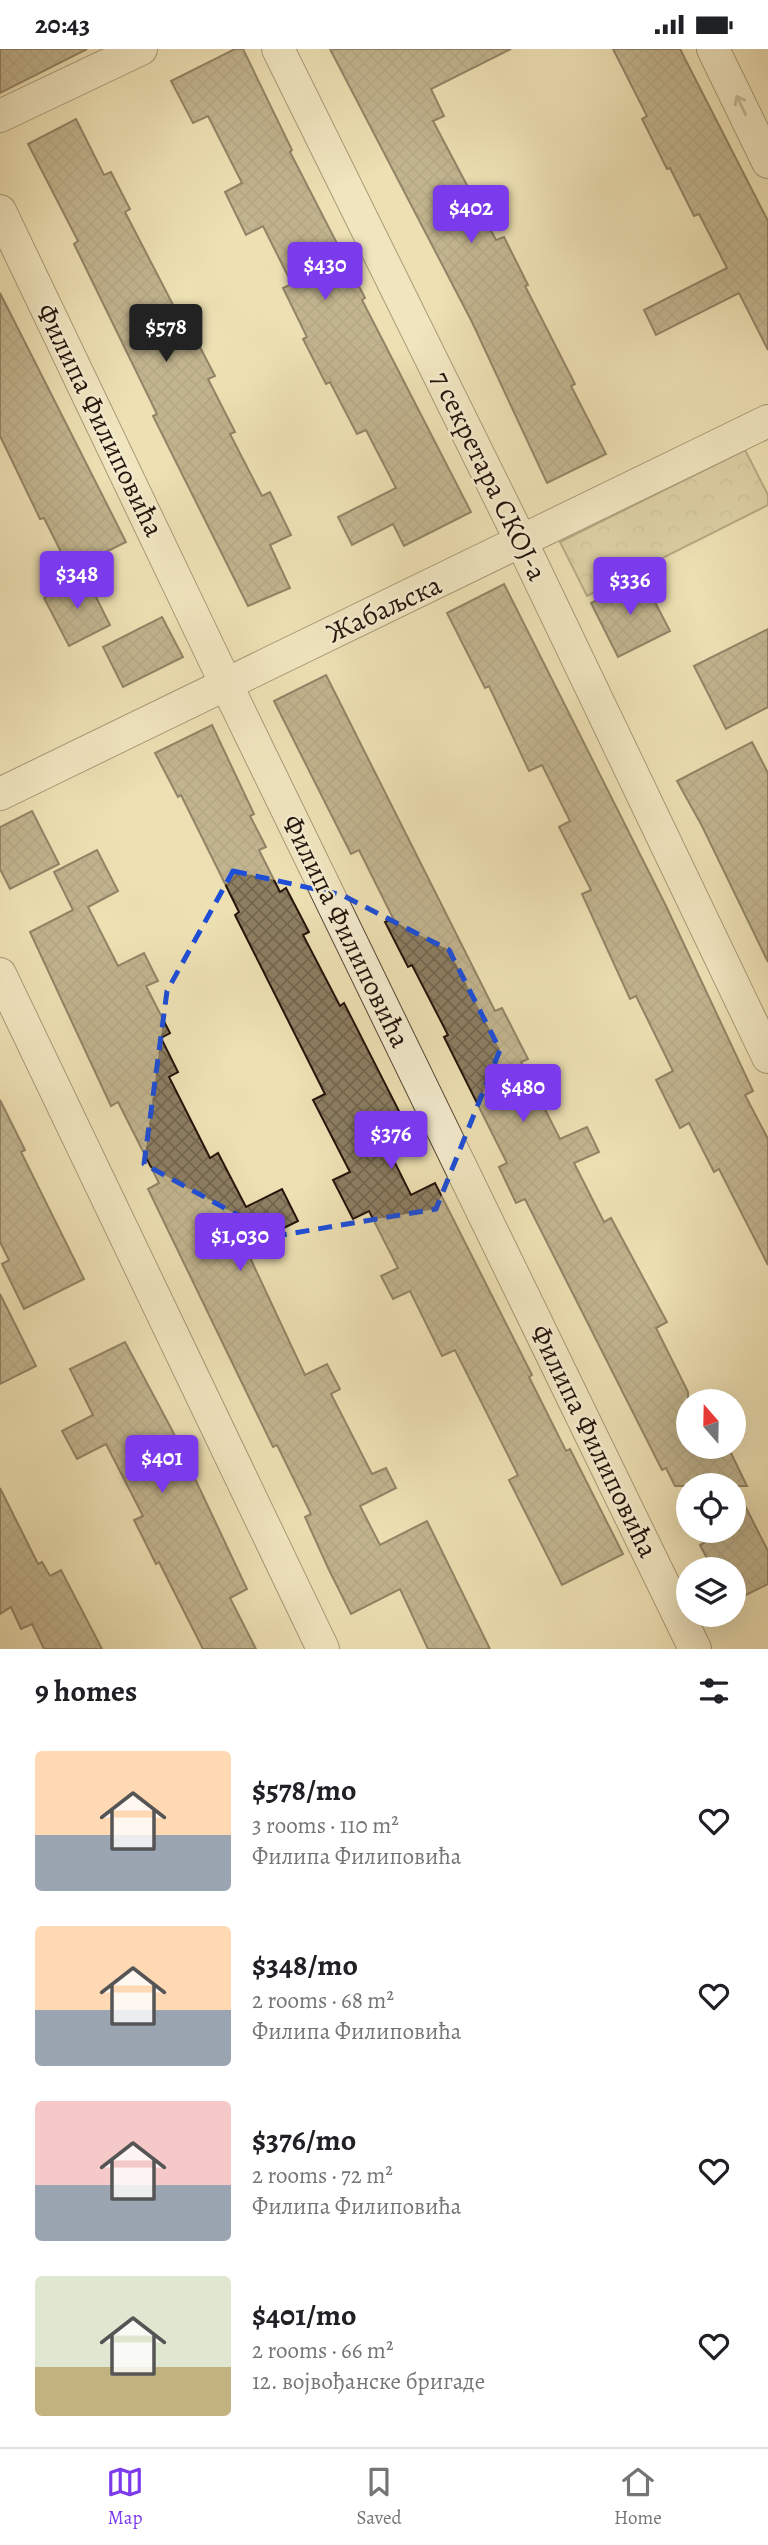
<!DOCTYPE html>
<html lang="en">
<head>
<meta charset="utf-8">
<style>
	:root { --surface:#fff; --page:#f6f6f6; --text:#202124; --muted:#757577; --line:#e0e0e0; --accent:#7c3aed }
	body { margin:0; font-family:Alegreya,serif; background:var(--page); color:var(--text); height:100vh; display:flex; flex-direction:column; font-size:26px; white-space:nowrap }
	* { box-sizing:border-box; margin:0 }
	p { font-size:23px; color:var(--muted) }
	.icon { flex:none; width:38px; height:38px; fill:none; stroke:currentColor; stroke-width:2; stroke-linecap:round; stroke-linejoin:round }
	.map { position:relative; height:1600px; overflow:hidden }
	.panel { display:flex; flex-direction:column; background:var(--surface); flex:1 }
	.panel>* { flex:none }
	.needle { width:46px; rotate:340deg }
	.tools { position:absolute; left:676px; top:1340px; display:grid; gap:14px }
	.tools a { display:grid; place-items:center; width:70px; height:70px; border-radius:50%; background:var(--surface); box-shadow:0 7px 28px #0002; font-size:35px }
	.price { position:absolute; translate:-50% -60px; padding:0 16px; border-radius:7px; background:var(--accent); color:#fff; font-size:23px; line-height:46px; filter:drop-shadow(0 2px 4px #0008) }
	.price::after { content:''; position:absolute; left:50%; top:42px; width:21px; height:16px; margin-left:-10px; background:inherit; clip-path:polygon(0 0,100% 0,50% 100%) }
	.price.current { background:#222; color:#fff }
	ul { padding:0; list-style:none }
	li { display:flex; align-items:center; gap:21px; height:175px; padding:0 35px }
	li span { display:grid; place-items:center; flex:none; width:196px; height:140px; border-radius:7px; color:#555 }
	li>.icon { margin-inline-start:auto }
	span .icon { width:84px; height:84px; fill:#fffc; stroke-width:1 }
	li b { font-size:30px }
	h2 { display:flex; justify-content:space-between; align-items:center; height:84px; padding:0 35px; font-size:30px }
	.status { display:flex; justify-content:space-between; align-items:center; height:49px; padding:0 35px; background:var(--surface); direction:ltr }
	.status svg { height:19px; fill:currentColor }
	.tab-bar { display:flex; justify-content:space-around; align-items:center; height:98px; border-top:2px solid var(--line); background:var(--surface); font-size:19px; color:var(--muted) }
	.tab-bar a { display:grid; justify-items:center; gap:4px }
	.tab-bar .current { color:var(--accent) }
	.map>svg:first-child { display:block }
	.park { fill:url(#park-crowns); stroke:#786850; stroke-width:2 }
	.building { fill:url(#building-cross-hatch); stroke:#25140b; stroke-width:2 }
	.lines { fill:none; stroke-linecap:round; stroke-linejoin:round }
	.minor-casing { stroke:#574735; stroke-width:34 }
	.minor { stroke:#f3ebce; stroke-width:32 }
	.oneway { stroke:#968a76 }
	.marked { fill:none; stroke:#1d4ed8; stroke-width:5; stroke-dasharray:14 9; stroke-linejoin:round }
	.labels { text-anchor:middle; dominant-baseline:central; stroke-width:5; stroke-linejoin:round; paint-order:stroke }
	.street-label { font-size:28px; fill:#25140b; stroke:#f3ebce }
</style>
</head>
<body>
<div class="status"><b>20:43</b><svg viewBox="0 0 49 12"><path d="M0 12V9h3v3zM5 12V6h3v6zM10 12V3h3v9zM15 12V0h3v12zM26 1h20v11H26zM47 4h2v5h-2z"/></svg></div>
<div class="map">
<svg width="768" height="1600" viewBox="0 0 768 1600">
	<defs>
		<pattern id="park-crowns" width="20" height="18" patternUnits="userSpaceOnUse" patternTransform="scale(1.75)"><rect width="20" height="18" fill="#cbbd96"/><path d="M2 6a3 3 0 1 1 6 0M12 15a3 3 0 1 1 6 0" fill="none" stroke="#aea280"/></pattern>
		<pattern id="building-cross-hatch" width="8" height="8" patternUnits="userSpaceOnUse" patternTransform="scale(1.75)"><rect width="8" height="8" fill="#8d7e62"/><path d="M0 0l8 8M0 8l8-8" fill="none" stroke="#73664f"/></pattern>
	</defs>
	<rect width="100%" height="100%" fill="#ede0b3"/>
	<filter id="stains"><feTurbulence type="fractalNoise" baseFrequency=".00286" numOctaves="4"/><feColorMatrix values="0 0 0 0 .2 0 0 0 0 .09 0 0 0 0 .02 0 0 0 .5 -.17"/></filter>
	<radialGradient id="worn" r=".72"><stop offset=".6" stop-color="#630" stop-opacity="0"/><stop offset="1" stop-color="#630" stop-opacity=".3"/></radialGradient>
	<!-- park -->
	<path class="park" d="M745 401 768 446V456L587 547 560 493Z"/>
	<!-- building -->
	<g class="building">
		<path d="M0 0H87L0 44Z"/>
		<path d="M235 0H243L292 101 290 103 365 249 362 251 471 463 404 497 393 475 352 496 338 468 396 439 366 381 357 385 330 333 326 335 303 290 307 288 283 239 292 235 263 177 246 186 225 143 242 134 208 67 193 74 171 32Z"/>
		<path d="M330 0H511L431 40 444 67 433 72 496 191 504 188 528 236 525 237 575 335 571 337 606 405 547 434 472 273Z"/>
		<path d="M613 0H680L768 172V301L739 244 656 286 644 261 727 219 699 165 694 167 670 119 667 120 642 70 647 67Z"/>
		<path d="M76 70 104 126 111 123 130 160 125 163 185 279 189 277 215 327 208 330 235 383 230 385 262 447 270 443 291 486 270 496 290 539 248 557 153 367 157 365 74 195 78 192 28 95Z"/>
		<path d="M0 244 126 493 70 521 44 469 40 470 0 387Z"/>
		<path d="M86 528 110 576 69 597 44 549Z"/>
		<path d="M642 528 670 582 618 608 591 554Z"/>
		<path d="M504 535 666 857 753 1042 745 1046 768 1090V1216L719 1120 714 1123 689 1074 680 1079 656 1031 673 1022 636 947 630 950 582 845 591 841 559 778 570 772 542 716 529 722 489 637 485 639 447 564Z"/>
		<path d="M162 568 183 608 123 638 103 598Z"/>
		<path d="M768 580V658L726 680 694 617Z"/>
		<path d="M326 626 495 962 502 959 528 1010 521 1013 560 1090 587 1078 599 1103 574 1114 604 1173 611 1169 667 1273 656 1279 688 1343V1398H728L747 1437H735L768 1502V1535L740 1549 733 1535V1521H713L700 1496 704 1494 698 1482H733V1437H675L666 1419 662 1421 525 1150 516 1154 499 1118 507 1114 444 988 448 986 412 916 408 918 385 873 393 869 359 801 351 805 274 652Z"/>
		<path d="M212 676 254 765 250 767 266 798 259 801 280 843 286 839 309 883 303 886 340 957 344 954 403 1070 379 1082 411 1146 435 1134 532 1326 529 1328 566 1402 570 1400 623 1505 562 1536 509 1431 518 1426 455 1301 442 1307 410 1242 393 1250 381 1227 398 1219 369 1162 353 1170 333 1131 350 1123 313 1051 325 1045 235 866 239 863 181 746 178 748 155 704Z"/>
		<path d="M752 693 768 724V913L702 777 677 732Z"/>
		<path d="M32 762 59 815 10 840 0 820V778Z"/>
		<path d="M97 801 118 842 88 858 118 917 144 904 158 932 146 937 170 984 161 989 178 1023 169 1028 210 1109 218 1104 246 1158 282 1140 298 1172 245 1198 305 1326 327 1315 340 1340 331 1345 372 1425 386 1419 396 1439 360 1457 380 1496 427 1472 490 1600H428L400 1540 351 1565 329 1521 305 1468 311 1465 277 1396 273 1398 148 1140 159 1134 118 1053 111 1057 30 883 73 861 54 823Z"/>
		<path d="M0 1051 25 1101 21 1103 84 1230 24 1260 2 1215 9 1211 0 1193Z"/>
		<path d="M0 1245 36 1317 0 1335Z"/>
		<path d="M125 1293 172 1381 247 1540 230 1549 256 1600H203L159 1513 156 1515 134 1471 143 1467 106 1395 77 1410 62 1382 93 1366 70 1320Z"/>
		<path d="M0 1439 38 1515 42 1513 50 1527 61 1521 102 1600H44L32 1575 21 1580 11 1558 0 1565Z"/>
	</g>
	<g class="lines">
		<!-- minor casing -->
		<g class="minor-casing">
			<g id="minor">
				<path d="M278 0 522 494 768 1008"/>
				<path d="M713 0 768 113"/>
				<path d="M0 67 141 0"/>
				<path d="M0 162 226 635 695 1600"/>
				<path d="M0 745 768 372"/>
				<path d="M0 925 323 1600"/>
			</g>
		</g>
		<!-- minor -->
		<use href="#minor" class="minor"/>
	</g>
	<!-- one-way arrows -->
	<defs><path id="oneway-shaft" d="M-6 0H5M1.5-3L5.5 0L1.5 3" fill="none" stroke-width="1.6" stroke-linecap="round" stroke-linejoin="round" transform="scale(1.75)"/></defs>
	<use class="oneway" href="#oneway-shaft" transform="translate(741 56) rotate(-116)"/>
	<!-- marked area -->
	<path d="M0 0H768V1600H0ZM233 822 342 846 449 901 500 1001 436 1160 276 1187 144 1115 167 942Z" fill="#ede0b3" fill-opacity=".55" fill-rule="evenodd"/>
	<path class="marked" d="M233 822 342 846 449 901 500 1001 436 1160 276 1187 144 1115 167 942Z"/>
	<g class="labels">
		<!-- street labels -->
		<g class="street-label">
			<text transform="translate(100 371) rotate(64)">Филипа Филиповића</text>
			<text transform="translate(489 427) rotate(64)">7 секретара СКОЈ-а</text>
			<text transform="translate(384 560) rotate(-25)">Жабаљска</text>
			<text transform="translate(346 882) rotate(64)">Филипа Филиповића</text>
			<text transform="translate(594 1392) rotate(64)">Филипа Филиповића</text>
		</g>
	</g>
	<rect width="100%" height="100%" filter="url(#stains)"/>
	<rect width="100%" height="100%" fill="url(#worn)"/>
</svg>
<div class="tools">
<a><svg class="needle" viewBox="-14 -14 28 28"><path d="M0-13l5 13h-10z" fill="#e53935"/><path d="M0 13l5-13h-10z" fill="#757577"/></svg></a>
<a><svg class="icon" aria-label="locate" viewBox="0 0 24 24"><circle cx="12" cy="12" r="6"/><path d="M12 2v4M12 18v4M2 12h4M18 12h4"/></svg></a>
<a><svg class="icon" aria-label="layers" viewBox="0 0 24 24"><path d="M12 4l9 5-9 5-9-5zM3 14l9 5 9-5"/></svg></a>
</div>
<b class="price" style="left:471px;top:196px">$402</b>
<b class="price" style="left:325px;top:253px">$430</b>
<b class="price current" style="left:166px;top:315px">$578</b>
<b class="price" style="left:77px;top:562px">$348</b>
<b class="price" style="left:630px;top:568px">$336</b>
<b class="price" style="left:523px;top:1075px">$480</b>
<b class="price" style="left:391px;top:1122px">$376</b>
<b class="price" style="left:240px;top:1224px">$1,030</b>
<b class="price" style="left:162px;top:1446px">$401</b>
</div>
<section class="panel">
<h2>9 homes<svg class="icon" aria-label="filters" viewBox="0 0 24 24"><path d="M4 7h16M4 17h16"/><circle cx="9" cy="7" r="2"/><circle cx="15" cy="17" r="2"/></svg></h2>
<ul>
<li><span style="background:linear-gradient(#ffd9b3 60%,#9aa5b1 0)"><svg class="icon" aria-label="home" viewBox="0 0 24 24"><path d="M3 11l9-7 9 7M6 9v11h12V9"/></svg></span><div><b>$578/mo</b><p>3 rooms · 110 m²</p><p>Филипа Филиповића</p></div><svg class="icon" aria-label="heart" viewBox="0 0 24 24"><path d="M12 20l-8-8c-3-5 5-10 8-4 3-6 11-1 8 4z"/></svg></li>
<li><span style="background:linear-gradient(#ffd9b3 60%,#9aa5b1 0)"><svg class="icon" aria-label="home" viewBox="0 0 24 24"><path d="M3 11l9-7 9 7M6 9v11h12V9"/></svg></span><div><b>$348/mo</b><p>2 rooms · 68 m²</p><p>Филипа Филиповића</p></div><svg class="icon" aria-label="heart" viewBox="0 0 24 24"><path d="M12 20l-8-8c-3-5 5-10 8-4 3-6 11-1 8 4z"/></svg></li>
<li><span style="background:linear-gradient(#f6c9c9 60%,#9aa5b1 0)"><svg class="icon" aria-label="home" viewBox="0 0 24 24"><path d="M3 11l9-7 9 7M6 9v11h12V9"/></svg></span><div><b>$376/mo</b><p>2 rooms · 72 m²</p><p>Филипа Филиповића</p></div><svg class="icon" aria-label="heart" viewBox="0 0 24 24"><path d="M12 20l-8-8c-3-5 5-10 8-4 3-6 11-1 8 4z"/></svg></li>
<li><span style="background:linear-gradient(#dfe7d0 65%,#c2b280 0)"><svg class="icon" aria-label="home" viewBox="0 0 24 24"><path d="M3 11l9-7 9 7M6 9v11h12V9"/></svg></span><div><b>$401/mo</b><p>2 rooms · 66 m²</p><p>12. војвођанске бригаде</p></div><svg class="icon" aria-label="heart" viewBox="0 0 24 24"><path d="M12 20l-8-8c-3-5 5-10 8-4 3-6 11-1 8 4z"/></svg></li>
</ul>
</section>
<nav class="tab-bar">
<a class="current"><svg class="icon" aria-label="map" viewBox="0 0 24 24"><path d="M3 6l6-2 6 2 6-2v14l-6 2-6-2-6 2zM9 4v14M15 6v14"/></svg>Map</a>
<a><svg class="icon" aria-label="saved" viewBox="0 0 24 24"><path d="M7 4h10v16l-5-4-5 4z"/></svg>Saved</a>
<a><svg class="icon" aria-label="home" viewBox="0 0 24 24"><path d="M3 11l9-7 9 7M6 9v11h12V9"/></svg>Home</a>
</nav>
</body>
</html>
